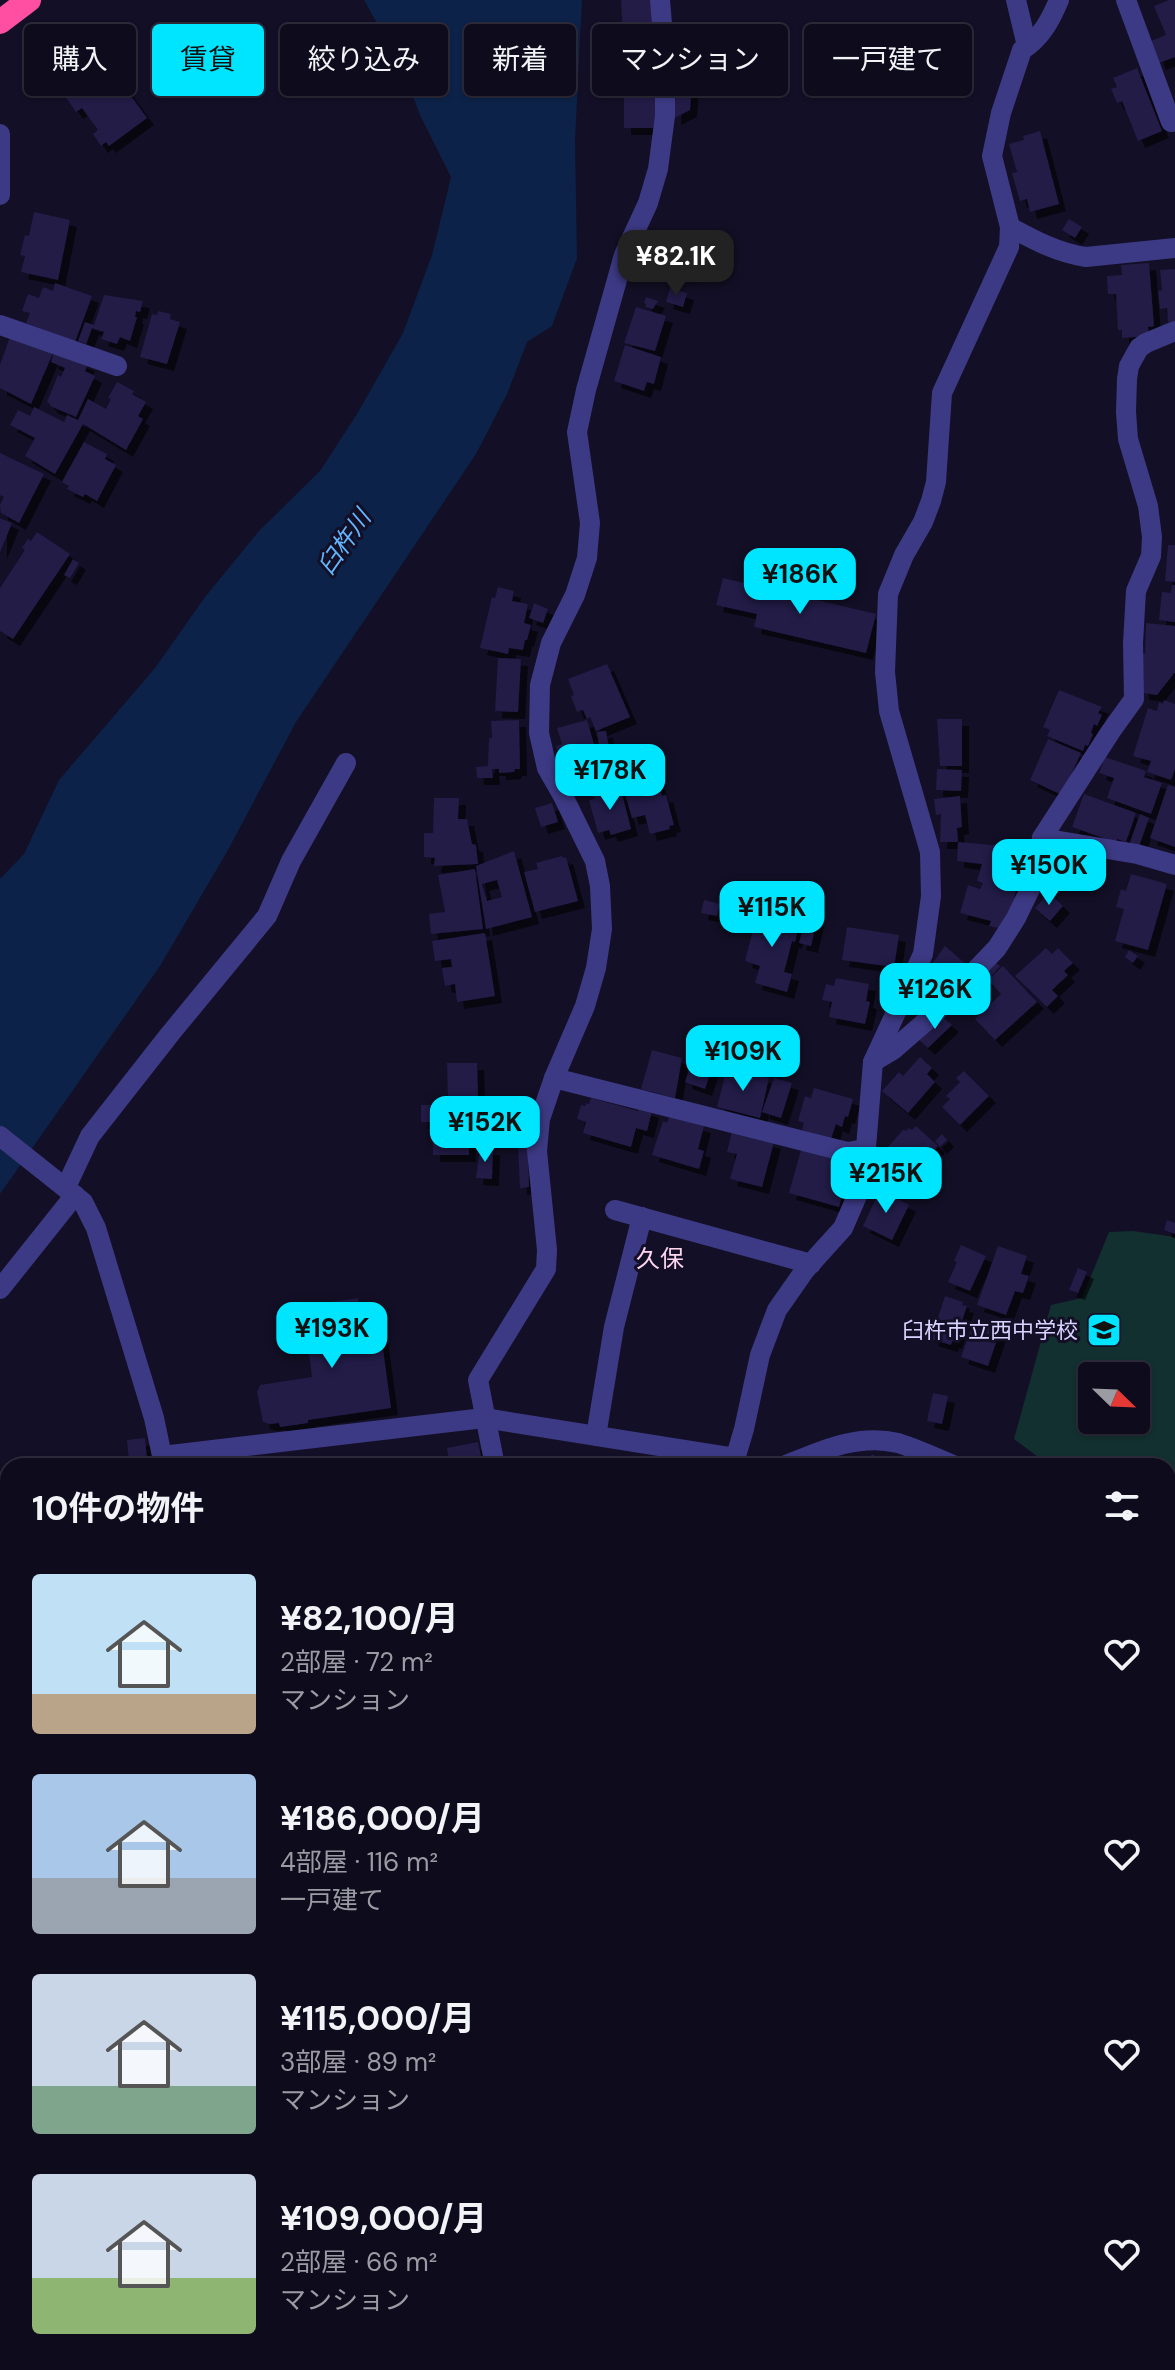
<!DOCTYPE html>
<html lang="ja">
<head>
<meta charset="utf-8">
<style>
	:root { --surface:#0e0b1c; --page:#171425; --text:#f1f3f6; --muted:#9b9ba3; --line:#2e2b3b; --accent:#00e5ff }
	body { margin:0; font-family:"DM Sans","Noto Sans JP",sans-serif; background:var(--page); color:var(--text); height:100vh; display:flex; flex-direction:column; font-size:30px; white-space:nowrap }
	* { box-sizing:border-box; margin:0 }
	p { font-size:26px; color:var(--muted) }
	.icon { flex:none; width:44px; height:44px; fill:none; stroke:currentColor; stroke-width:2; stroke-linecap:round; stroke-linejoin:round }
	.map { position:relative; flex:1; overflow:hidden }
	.sheet { position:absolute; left:0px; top:1458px; width:1176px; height:912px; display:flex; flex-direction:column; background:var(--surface); border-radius:24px 24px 0 0; box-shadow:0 2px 6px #0004,0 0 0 2px var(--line) }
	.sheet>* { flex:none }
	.top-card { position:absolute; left:24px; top:24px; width:1128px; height:72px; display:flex; gap:16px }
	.needle { width:52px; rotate:113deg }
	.fabs { position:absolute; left:1078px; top:1362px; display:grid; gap:16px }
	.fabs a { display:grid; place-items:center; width:72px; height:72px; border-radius:8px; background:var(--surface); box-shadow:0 2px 6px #0004,0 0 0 2px var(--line); font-size:40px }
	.price { position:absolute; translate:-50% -68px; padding:0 18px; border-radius:16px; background:var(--accent); color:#111; font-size:26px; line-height:52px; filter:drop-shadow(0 2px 4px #0008) }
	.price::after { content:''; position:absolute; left:50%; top:48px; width:24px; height:18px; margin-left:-12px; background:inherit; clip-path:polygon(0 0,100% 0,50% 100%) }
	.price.active { background:#222; color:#fff }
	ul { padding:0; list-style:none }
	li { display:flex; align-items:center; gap:24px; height:200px; padding:0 32px }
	li span { display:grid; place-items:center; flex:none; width:224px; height:160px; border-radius:8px; color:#555 }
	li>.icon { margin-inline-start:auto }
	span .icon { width:96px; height:96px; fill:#fffc; stroke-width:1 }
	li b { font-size:34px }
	h2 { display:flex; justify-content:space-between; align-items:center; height:96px; padding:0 32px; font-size:34px }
	.chip { padding:0 28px; border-radius:8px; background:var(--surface); box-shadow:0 2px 6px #0004,0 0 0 2px var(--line); font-size:28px; line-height:72px }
	.chip.active { background:var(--accent); color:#111 }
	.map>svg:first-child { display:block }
	.green { fill:#12302f; fill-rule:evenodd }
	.water { fill:#0c2248 }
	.building { fill:#241b47; fill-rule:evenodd; filter:url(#shadow) }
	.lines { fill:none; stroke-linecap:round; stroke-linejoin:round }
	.minor { stroke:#3d3a85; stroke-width:20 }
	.highway { stroke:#ff4fa3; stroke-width:24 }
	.rail { stroke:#00e5ff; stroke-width:6; stroke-dasharray:12 10; stroke-linecap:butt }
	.labels { text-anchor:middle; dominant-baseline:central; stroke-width:6; stroke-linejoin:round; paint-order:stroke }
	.poi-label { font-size:22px; fill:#d9d4ff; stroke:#130f26; text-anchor:end }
	.water-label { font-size:24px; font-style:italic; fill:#62b6ff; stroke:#130f26 }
	.neighbourhood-label { font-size:24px; fill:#ffd6f0; stroke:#130f26 }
</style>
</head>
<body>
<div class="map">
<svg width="1175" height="2370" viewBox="0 0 1175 2370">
	<defs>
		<filter id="shadow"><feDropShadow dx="7" dy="7" stdDeviation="0" flood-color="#0009"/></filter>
	</defs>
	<rect width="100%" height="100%" fill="#130f26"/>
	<!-- green -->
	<path class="green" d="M1133 1231 1175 1237V1491L1168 1490V1466H1050L1014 1439 1051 1305 1082 1298 1109 1232ZM1092 1376H1136V1420H1092Z"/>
	<!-- water -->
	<path class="water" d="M364 0H582L575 141 577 258 552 326 527 342 507 394 476 454 296 722 228 850 160 966 0 1194V879L24 854 59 780 155 668 205 597 259 531 320 471 357 414 403 333 432 255 451 177 420 115 403 70Z"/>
	<!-- building -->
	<g class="building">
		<path d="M621 0H650L654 31 623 36Z"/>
		<path d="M1169 0H1175V57L1159 63 1151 41 1166 35 1154 6Z"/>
		<path d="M97 36 128 88 126 89 147 118 109 146 106 142 101 146 93 134 98 130 82 108 76 112 65 96 70 92 54 67Z"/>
		<path d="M692 49 697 82 676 85 673 64 678 63 677 50Z"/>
		<path d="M652 65 653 83 625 85 624 66Z"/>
		<path d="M1137 68 1162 131 1138 141 1122 101 1117 103 1111 89 1117 87 1113 78Z"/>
		<path d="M692 84 690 110 674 118 676 86Z"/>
		<path d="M624 94 657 95V128H624Z"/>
		<path d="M1040 131 1059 204 1030 212 1027 199 1020 201 1012 173 1017 172 1009 144 1024 140 1023 136Z"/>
		<path d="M34 212 70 220 58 280 21 272 25 256 20 255 25 235 29 236Z"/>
		<path d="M1069 219 1082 227 1075 238 1062 230Z"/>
		<path d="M661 260 692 269 690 276 658 267Z"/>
		<path d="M1149 263 1154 326 1148 327 1149 336 1122 338V330H1118L1116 294H1108L1107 276 1122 275 1121 265Z"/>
		<path d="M1175 269V321L1168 322 1167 308 1160 309 1158 291 1162 290 1160 270Z"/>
		<path d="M55 283 92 296 75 342 26 323 30 313 22 311 28 294 39 298 43 287 53 291Z"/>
		<path d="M670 288 687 293 683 307 666 302Z"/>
		<path d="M104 295 143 301 140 312 136 311 135 317H137L130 341 120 337 117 344 101 339 104 332 92 328 86 344 78 341 85 322 94 325Z"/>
		<path d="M646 297 658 301 653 309 645 307 646 304 644 303Z"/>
		<path d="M636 307 666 316 655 351 624 343Z"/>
		<path d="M158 311 171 314 170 319 180 322 167 364 140 357 152 314 157 315Z"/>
		<path d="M10 337 53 353 31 404 0 388V365Z"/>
		<path d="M625 345 661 357 654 384 647 382 644 391 614 381Z"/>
		<path d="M54 352 88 364 85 371 95 376 76 417 50 406V404L47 402 58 375 61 377 65 368 51 362Z"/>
		<path d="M117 382 134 391 132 394 146 402 138 416 143 419 126 450 83 424 55 474 25 456 35 438 10 425 18 410 30 416 34 407 64 422 67 415 78 420 88 399 106 409 111 399 108 398Z"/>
		<path d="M84 442 107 454 105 459 116 465 97 501 85 494 83 497 67 489 69 486 62 482Z"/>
		<path d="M0 453 44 474 19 523 1 513 0 505 4 497 0 495Z"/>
		<path d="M0 518 12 523 0 552Z"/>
		<path d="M37 532 70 554 13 639 0 631V588L25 550 22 548 28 539 31 541Z"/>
		<path d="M1168 545H1175V582L1165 581Z"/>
		<path d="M73 559 79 563 70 578 64 575Z"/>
		<path d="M723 578 876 614 866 653 754 627 757 614 716 605Z"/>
		<path d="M1172 585H1175V622L1159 620 1162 592 1171 593Z"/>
		<path d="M498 587 514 591 512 601 528 604 524 623 531 625 527 640H525L523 650 509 648 508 654 480 648 492 597 495 598Z"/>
		<path d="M534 603 548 609 543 623 529 618Z"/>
		<path d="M1146 623 1175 626V672L1157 695 1142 693 1140 654H1145Z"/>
		<path d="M498 658 521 659 518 712 495 711Z"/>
		<path d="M607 664 630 717 596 731 590 717 587 719 583 710 577 712 571 696 574 695 568 679Z"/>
		<path d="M1059 690 1102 707 1098 713 1102 715 1097 726 1094 724 1091 733 1093 734 1088 746 1085 745 1083 751 1047 736 1050 730 1043 727Z"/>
		<path d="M1164 700 1175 704V769L1171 780 1147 772 1151 761 1133 756 1148 708 1157 711 1159 702 1163 704Z"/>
		<path d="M937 719H962V766H940Z"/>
		<path d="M519 720 520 769H515L514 772 499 773V769H492L493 778H477L476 767 488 766 489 738H492L491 721Z"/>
		<path d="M587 720 602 772 570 780 565 762 561 763 556 746 562 744 557 728Z"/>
		<path d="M606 731 609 748 600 750 597 732Z"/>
		<path d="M1048 739 1081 753 1062 795 1030 780Z"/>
		<path d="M1105 757 1146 771 1144 777 1162 783 1151 814 1107 798 1114 778 1099 773Z"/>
		<path d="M937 769 962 770 961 791 936 790Z"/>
		<path d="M655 772 662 796 666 795 674 825 669 826 670 829 650 834 645 815 632 818 623 787 633 784 631 779Z"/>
		<path d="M1168 785 1175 787V847L1150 838Z"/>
		<path d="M620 786 631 829 611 835 609 830 598 833 589 800 595 799 593 795Z"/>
		<path d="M1084 794 1136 813 1126 842 1117 839 1115 842 1072 827Z"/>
		<path d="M960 796 962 827 957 828 958 842H940L941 814 936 815 934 799Z"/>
		<path d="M434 798H459L458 819H467L472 844 476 845 478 864 434 866 435 858 424 857V833H433Z"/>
		<path d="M552 803 558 822 541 827 535 808Z"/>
		<path d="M1140 814 1149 818 1137 852 1128 848Z"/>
		<path d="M958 842 1003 846V850L1007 851 1006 866 1002 865 1001 868 1024 872 1020 891 1016 890 1008 930 989 926 991 921 960 913 968 885 980 889 983 883 977 881 982 864 957 861Z"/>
		<path d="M514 851 532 917 486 929 476 866ZM497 880 502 897 487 901 482 884Z"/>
		<path d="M562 856 563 858 566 857 578 901 535 912 524 872 538 869 536 863Z"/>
		<path d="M475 869 483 929 431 934 429 914 445 912 438 875Z"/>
		<path d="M1131 874 1167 884 1148 950 1115 941 1124 909 1116 907 1121 889 1126 891Z"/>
		<path d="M1049 893 1063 906 1050 921 1035 908Z"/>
		<path d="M704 900 720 904 717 916 701 913Z"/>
		<path d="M767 912 800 920 795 942 792 941 784 972 792 974 787 992 755 983 760 966 745 961 757 914 766 916Z"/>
		<path d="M806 917 817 920 811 946 799 943Z"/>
		<path d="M847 927 899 935 894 967 842 960Z"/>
		<path d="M485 933 495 996 457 1002 455 984 445 986 442 968 452 967 451 959 435 961 432 941Z"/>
		<path d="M945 946 967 965 941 994 922 977Z"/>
		<path d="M1046 948 1052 954 1058 948 1073 963 1064 971 1068 975 1052 990 1058 996 1047 1007 1015 976Z"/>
		<path d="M1129 950 1138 956 1133 963 1125 957Z"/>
		<path d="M996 963 1000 966 987 981 983 977Z"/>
		<path d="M1003 966 1037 1002 995 1040 975 1019 1001 994 988 980Z"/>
		<path d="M836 978 869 984 866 1001 870 1002 865 1024 829 1017 832 1002 822 1000 826 984 834 986Z"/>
		<path d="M940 1015 952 1025 928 1048 919 1040Z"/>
		<path d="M652 1050 682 1058 675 1098 641 1089Z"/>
		<path d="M920 1057 932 1068 927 1074 935 1082 908 1113 882 1091 899 1072 903 1076Z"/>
		<path d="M693 1058 713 1065 705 1089 685 1082Z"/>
		<path d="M447 1063H477L478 1097 448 1098Z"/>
		<path d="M727 1068 769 1078 760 1118 717 1107Z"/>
		<path d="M964 1071 989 1096 960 1125 942 1107 950 1099 946 1096 960 1082 956 1078Z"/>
		<path d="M774 1078 792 1083 781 1118 762 1112Z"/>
		<path d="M814 1088 853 1099 848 1117 845 1116 842 1127 836 1124 831 1139 802 1130 804 1123 798 1121 805 1096 811 1098Z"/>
		<path d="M591 1098 638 1111 640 1107 652 1111 647 1131 636 1128 631 1147 583 1133 586 1122 577 1119 581 1105 585 1106 586 1103 589 1104Z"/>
		<path d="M421 1105H471L473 1138H469V1155H433V1122H421Z"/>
		<path d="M669 1117 704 1126 698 1149 704 1151 699 1169 652 1155 663 1121 667 1123Z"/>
		<path d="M916 1126 938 1146 902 1183 877 1159 904 1129 906 1131 909 1128 912 1130Z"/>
		<path d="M517 1127H527L529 1187 520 1188Z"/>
		<path d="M732 1131 774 1142 762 1187 730 1179 737 1154 727 1152Z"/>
		<path d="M942 1134 947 1140 940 1147 935 1141Z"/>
		<path d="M480 1148H493L492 1179 476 1178Z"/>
		<path d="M801 1150 851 1163 839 1207 789 1193Z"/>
		<path d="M880 1190 909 1205 892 1240 863 1226Z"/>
		<path d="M1167 1220 1175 1223V1234L1164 1230Z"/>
		<path d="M961 1245 986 1256 970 1291 948 1282 957 1262 954 1261Z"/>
		<path d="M998 1246 1027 1256 1021 1274 1029 1276 1023 1293 1015 1291 1006 1315 977 1305Z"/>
		<path d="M1078 1268 1087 1272 1078 1293 1069 1290Z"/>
		<path d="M945 1296 963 1302 962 1305 967 1306 955 1342 952 1341 951 1345 931 1339Z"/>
		<path d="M358 1298 362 1330 380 1327 391 1408 308 1420V1423L280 1427 279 1423 270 1424 263 1422 257 1392 260 1385 312 1377 303 1306Z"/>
		<path d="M974 1321 1000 1331 988 1366 961 1357Z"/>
		<path d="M933 1393 948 1396 942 1424 927 1421Z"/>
		<path d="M145 1438 147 1459 129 1461 127 1440Z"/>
		<path d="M478 1442 483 1466H450L447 1448Z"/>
		<path d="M872 1454 881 1460 883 1457 899 1466H865Z"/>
		<rect x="121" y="1462" width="24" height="4"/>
		<path d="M7 1713H8V1733L3 1732Z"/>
		<path d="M0 1789 8 1790 7 1809 0 1808Z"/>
		<path d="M1 1821 8 1822V1872L0 1870Z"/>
		<path d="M0 1872 6 1873 3 1887H0Z"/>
		<path d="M0 1917 8 1919V1966L0 1964Z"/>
		<path d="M1168 1946 1175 1948V1969L1168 1967Z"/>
		<path d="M0 2026 8 2027V2060L0 2059Z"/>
		<rect x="1168" y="2026" width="7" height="46"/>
		<path d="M0 2061 8 2062V2079H6L3 2096H8V2122L0 2121Z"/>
		<path d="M1170 2133 1175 2134V2168L1168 2166Z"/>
		<path d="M0 2178H5L2 2210H0Z"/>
		<path d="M1175 2223V2259L1168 2261V2225Z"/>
		<path d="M1175 2337V2370H1171L1168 2338Z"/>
		<path d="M4 2354H8V2362H15L14 2370H1Z"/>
		<path d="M70 2362H101L99 2370H67Z"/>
		<path d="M152 2362H179L177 2370 150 2367Z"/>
		<path d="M187 2362 222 2368V2370H186Z"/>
		<path d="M399 2362H456L455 2370H423V2367L399 2365Z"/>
		<path d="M460 2362H506V2370H459Z"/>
		<path d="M580 2362H592L591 2370H579Z"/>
		<path d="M636 2362H664L668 2366 667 2370H634Z"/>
		<path d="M868 2362H888L886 2369Z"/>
		<path d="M1066 2362H1100L1101 2370H1067Z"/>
		<path d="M1140 2362H1157L1158 2368 1142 2370Z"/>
	</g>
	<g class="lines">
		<!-- minor -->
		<g class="minor">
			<path d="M1016 0 1027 46"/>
			<path d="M1126 0 1171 122"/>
			<path d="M0 134V195"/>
			<path d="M1010 227C1034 240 1058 253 1086 257L1175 248"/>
			<path d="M0 325 117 366"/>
			<path d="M1042 838 1137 854 1175 865"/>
			<path d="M873 1062 893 1050 932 1016 997 948 1016 918 1034 881 1042 838 1111 731 1134 699 1133 643 1136 591 1151 556 1152 537 1148 506 1128 439 1126 412 1127 379 1129 366 1139 348 1146 343 1175 331"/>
			<path d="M554 1078 847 1152 865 1149"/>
			<path d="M0 1136 83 1202 96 1228 154 1418 162 1456V1466"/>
			<path d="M66 1187 90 1136 170 1034 267 916 291 861 346 763"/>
			<path d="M615 1210 811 1264"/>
			<path d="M0 1289 75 1195"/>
			<path d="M596 1436 614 1327 642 1217"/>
			<path d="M162 1456 484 1418 735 1458"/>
			<path d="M495 1466 478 1380 546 1269 547 1250 537 1151 540 1119 554 1078 585 1006 596 968 602 929 600 886 595 861 563 796 547 768 539 733 540 685 551 643 575 595 587 558 590 523 577 432 586 390 624 255 648 203 658 169 665 116V60L660 0"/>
			<path d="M733 1466 744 1429 760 1355 777 1310 805 1270 843 1228 860 1189 864 1172 873 1062 923 954 931 896 930 852 889 711 885 672 888 594 904 555 923 522 931 501 936 482 942 393 1009 247 1010 227 992 156 1001 113 1022 50C1041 38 1050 21 1059 0"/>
			<path d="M784 1466C820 1451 858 1433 898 1443 917 1449 937 1458 955 1466"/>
			<path d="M1168 1517 1175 1519"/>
			<path d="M0 1754 8 1755"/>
			<path d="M0 2297 8 2238"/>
			<path d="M1168 2305H1175"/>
			<path d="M841 2362 848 2370"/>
			<path d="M1129 2362 1131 2370"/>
			<path d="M616 2370 617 2362"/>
			<path d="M906 2370 932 2362"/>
		</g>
		<!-- highway -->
		<path class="highway" d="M0 22 29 0"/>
		<!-- rail -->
		<g class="rail">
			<path d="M0 1997 8 1999"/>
			<path d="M692 2362 701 2370"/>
		</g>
	</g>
	<!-- icons -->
	<defs>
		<g id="school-square" transform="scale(1.8)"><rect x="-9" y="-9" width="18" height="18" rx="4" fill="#00e5ff" stroke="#130f26"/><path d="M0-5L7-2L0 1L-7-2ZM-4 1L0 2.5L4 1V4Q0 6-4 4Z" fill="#111"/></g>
	</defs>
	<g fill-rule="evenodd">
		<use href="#school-square" x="1104" y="1330"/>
	</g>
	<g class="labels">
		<!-- poi labels -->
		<g class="poi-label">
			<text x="1078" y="1330">臼杵市立西中学校</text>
		</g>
		<!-- water labels -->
		<g class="water-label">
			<text transform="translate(344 542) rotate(-55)">臼杵川</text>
		</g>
		<!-- neighbourhood labels -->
		<g class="neighbourhood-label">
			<text x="660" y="1258">久保</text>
		</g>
	</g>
</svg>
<div class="fabs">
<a><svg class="needle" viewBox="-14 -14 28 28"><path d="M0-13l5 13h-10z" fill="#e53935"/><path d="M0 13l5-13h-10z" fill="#9b9ba3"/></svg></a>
</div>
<b class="price active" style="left:676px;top:298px">¥82.1K</b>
<b class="price" style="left:800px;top:616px">¥186K</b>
<b class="price" style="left:610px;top:812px">¥178K</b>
<b class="price" style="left:1049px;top:907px">¥150K</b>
<b class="price" style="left:772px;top:949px">¥115K</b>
<b class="price" style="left:935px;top:1031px">¥126K</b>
<b class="price" style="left:743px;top:1093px">¥109K</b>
<b class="price" style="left:485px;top:1164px">¥152K</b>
<b class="price" style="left:886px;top:1215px">¥215K</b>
<b class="price" style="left:332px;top:1370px">¥193K</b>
<div class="top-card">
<a class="chip">購入</a>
<a class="chip active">賃貸</a>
<a class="chip">絞り込み</a>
<a class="chip">新着</a>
<a class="chip">マンション</a>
<a class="chip">一戸建て</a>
</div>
<section class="sheet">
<h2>10件の物件<svg class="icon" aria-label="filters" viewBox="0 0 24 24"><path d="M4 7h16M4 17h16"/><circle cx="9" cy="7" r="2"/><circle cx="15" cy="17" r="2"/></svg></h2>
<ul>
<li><span style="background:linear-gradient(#bfe0f5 75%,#b9a48a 0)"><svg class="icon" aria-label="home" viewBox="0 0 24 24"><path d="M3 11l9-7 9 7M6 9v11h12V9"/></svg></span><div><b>¥82,100/月</b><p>2部屋 · 72 m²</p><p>マンション</p></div><svg class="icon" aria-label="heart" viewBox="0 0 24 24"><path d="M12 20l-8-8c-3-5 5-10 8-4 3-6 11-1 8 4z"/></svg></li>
<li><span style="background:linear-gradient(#a9c7e8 65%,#9aa5b1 0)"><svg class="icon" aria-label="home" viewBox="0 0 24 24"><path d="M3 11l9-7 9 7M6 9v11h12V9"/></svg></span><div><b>¥186,000/月</b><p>4部屋 · 116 m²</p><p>一戸建て</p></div><svg class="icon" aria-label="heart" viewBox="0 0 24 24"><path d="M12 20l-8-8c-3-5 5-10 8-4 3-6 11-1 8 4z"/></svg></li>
<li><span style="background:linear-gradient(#c9d6e8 70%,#7fa58c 0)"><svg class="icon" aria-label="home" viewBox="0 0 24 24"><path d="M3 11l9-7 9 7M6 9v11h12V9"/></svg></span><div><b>¥115,000/月</b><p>3部屋 · 89 m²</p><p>マンション</p></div><svg class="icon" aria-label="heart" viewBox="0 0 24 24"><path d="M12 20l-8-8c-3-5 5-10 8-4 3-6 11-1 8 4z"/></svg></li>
<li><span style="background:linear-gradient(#c9d6e8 65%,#8fb573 0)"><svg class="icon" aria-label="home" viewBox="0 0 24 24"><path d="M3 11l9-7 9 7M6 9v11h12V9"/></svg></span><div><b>¥109,000/月</b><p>2部屋 · 66 m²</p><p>マンション</p></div><svg class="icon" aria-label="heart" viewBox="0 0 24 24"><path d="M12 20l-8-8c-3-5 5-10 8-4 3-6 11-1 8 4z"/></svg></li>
</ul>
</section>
</div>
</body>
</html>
